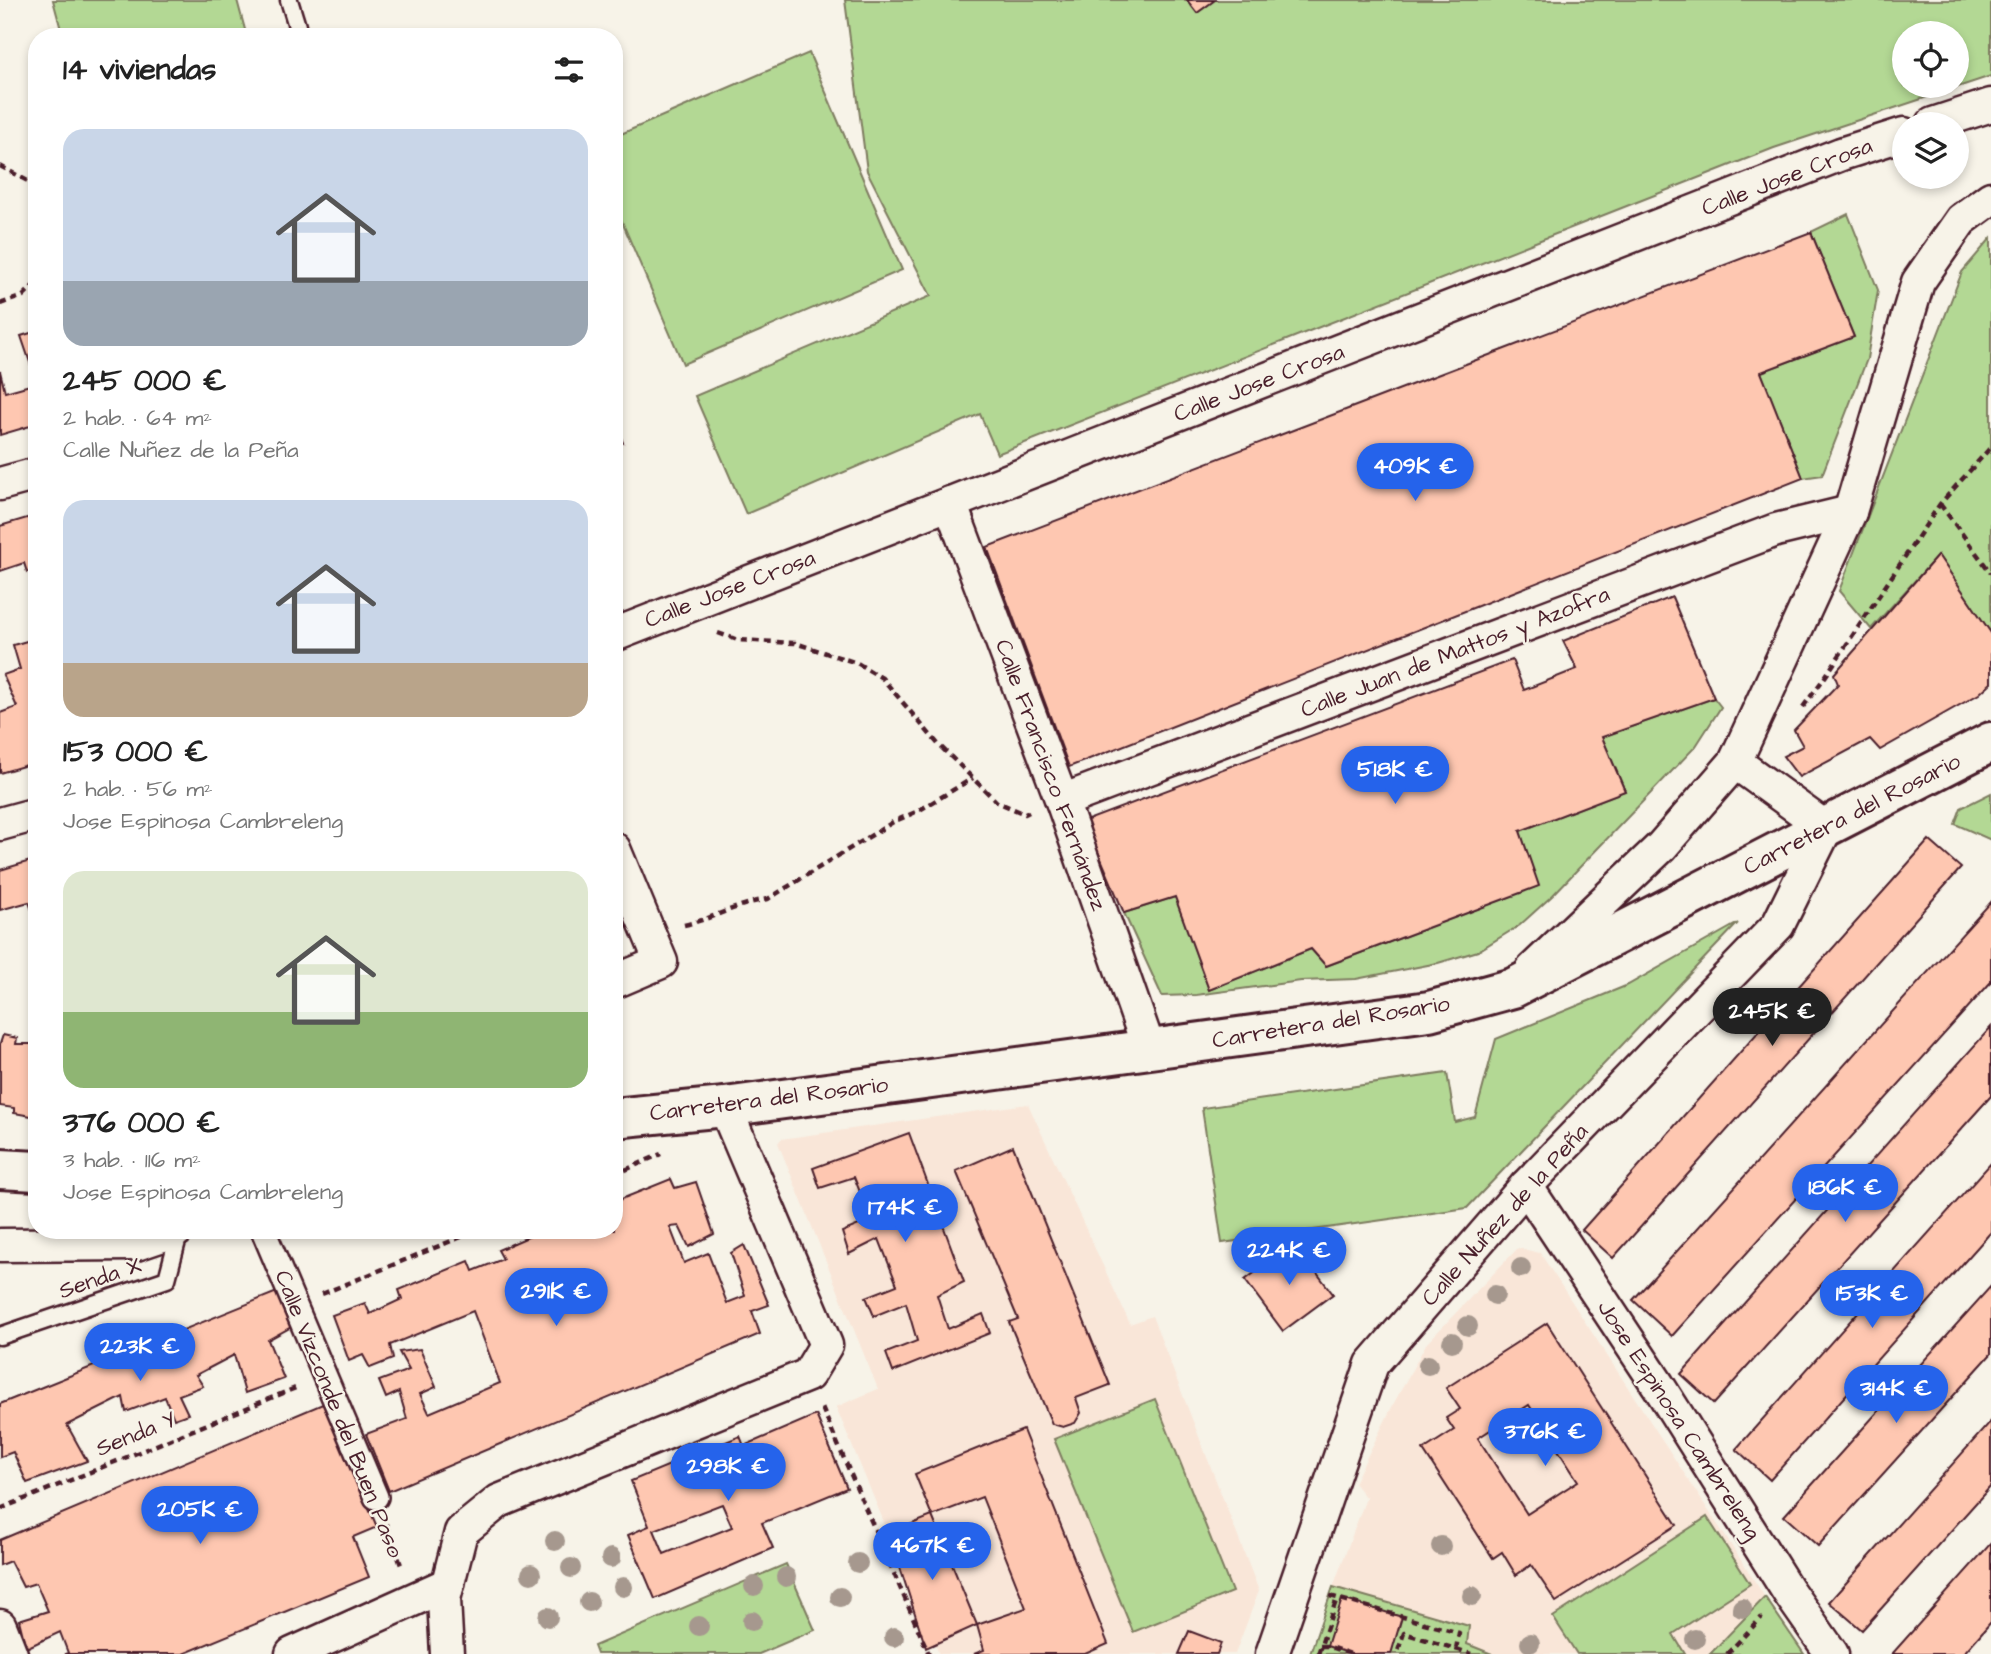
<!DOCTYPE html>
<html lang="es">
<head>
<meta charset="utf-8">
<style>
	:root { --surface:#fff; --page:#f2f2f2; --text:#222; --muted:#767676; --accent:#2563eb }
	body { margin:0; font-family:"Architects Daughter",sans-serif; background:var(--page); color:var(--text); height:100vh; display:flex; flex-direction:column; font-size:26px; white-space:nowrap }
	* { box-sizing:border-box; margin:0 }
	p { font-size:23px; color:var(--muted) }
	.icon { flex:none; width:38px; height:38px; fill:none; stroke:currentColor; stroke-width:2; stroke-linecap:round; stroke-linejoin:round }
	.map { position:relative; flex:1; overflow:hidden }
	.details { position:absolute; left:28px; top:28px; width:595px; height:1211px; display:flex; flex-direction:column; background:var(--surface); border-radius:28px; box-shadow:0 4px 10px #0003 }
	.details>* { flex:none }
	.buttons { position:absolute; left:1892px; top:21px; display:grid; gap:14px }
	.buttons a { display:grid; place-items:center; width:77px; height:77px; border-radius:50%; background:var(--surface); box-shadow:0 4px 10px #0003; font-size:35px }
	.price { position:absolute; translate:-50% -60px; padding:0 16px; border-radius:24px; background:var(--accent); color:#fff; font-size:23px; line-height:46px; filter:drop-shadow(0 2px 4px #0008) }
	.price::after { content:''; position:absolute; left:50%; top:42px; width:21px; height:16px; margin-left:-10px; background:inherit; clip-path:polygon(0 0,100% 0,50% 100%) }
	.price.active { background:#222; color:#fff }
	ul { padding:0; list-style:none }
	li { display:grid; align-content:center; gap:14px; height:371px; padding:0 35px }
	li span { display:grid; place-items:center; height:217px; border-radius:21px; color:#555 }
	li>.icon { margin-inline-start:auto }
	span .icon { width:126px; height:126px; fill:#fffc; stroke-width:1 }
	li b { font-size:30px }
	h2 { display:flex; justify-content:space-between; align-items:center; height:84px; padding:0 35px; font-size:30px }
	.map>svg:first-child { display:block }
	.built { fill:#f9e6d8 }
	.green { fill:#b3d894; stroke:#7e7c60; stroke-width:2; fill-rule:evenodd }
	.building { fill:#fec7b1; stroke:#4a1f2b; stroke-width:2; fill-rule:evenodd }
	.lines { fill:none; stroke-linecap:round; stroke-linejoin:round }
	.service-casing { stroke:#4a1f2b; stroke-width:21 }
	.pedestrian-casing { stroke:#4a1f2b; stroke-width:28 }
	.minor-casing { stroke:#4a1f2b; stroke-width:37 }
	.secondary-casing { stroke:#4a1f2b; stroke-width:44 }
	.path { stroke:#4a1f2b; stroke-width:4.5; stroke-dasharray:7 5; stroke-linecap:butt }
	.service { stroke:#f7f3e8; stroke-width:16 }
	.pedestrian { stroke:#f7f3e8; stroke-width:23 }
	.minor { stroke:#f7f3e8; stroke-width:32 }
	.secondary { stroke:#f7f3e8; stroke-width:38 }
	.tree { fill:#a6988e }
	.labels { text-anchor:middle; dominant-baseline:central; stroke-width:5; stroke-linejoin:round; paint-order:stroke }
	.street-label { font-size:23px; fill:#4a1f2b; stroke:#f7f3e8 }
</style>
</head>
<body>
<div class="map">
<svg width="1991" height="1654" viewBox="0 0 1991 1654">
	<rect width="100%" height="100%" fill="#f7f3e8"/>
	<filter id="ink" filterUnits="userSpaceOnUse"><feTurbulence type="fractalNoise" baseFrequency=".0143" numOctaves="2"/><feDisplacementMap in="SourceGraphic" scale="14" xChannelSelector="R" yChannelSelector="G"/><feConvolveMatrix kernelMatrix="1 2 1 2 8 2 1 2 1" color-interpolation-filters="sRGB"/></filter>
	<g filter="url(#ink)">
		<!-- built -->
		<g class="built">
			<path d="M1028 1104 1130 1324 1152 1316 1259 1591 1235 1654H939L836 1407 878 1389 778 1143 781 1139Z"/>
			<path d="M1518 1248 1540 1253 1765 1597 1710 1654H1492L1467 1644 1469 1626 1333 1587 1366 1498 1354 1483 1394 1403 1426 1344Z"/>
		</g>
		<!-- green -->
		<g class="green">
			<path d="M53 0H237L247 37H63Z"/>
			<path d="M845 0H1991V76L1774 148 997 454 980 414 746 514 695 396 931 296 867 171ZM1904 33H1956V86H1904Z"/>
			<path d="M809 53 902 270 683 364 614 203V137Z"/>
			<path d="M1848 214 1878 290 1867 359 1822 475 1803 478 1761 372 1854 337 1811 232Z"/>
			<path d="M1991 238V633L1938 555 1871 629 1839 591 1962 272Z"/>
			<path d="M1714 698 1721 707 1696 746 1553 895 1520 925 1478 951 1438 963 1356 979 1301 981 1196 995 1162 996 1124 913 1175 897 1209 990 1311 949 1326 966 1538 886 1520 831 1625 791 1602 737Z"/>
			<path d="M1991 793V840L1955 824 1961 808Z"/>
			<path d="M1738 923 1467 1208 1222 1243 1202 1108 1447 1073 1455 1122 1475 1117 1496 1039 1628 985Z"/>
			<path d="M1155 1399 1232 1592 1133 1632 1054 1439Z"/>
			<path d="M1707 1517 1750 1584 1673 1634 1685 1654H1577L1553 1617Z"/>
			<path d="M786 1564 815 1630 759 1654H597L594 1646Z"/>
			<path d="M1333 1587 1469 1626 1467 1644 1492 1654H1310Z"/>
			<path d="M1765 1597 1804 1654H1710Z"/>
		</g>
		<!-- building -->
		<g class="building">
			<path d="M1187 0H1215L1197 13Z"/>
			<path d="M1811 232 1854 337 1761 372 1803 478 1069 767 987 547Z"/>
			<path d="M37 331V383L21 336Z"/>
			<path d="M0 371 5 392 37 383V424L0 435Z"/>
			<path d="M614 420 623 443 614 446Z"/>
			<path d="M37 515V569L27 572 24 563 0 571V526Z"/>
			<path d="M1938 555 1991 633V683L1979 694 1880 750 1870 739 1799 777 1783 756 1803 746 1794 730 1838 684 1834 674Z"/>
			<path d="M1672 597 1714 698 1602 737 1625 791 1520 831 1539 886 1326 966 1311 949 1209 990 1175 897 1124 913 1085 821 1512 660 1524 690 1577 669 1563 641Z"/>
			<path d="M37 638V762L0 773V713L17 707 3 675 20 669 13 645Z"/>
			<path d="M1929 840 1961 868 1613 1258 1582 1230Z"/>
			<path d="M37 859V924L29 902 0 910V870Z"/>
			<path d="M1991 902V982L1672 1336 1633 1300Z"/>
			<path d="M1991 1027V1096L1714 1404 1681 1374Z"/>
			<path d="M3 1035 17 1038 16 1044H37V1117L14 1113V1108L0 1106V1044Z"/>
			<path d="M909 1133 964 1282 937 1295 948 1329 983 1314 990 1333 893 1372 886 1353 917 1341 906 1303 874 1316 866 1297 897 1285 879 1239 849 1254 842 1232 871 1220 854 1177 820 1188 813 1168Z"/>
			<path d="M1013 1146 1110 1385 1076 1398 1081 1413 1075 1423 1063 1427 1052 1424 1009 1322 1018 1319 956 1171Z"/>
			<path d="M1991 1163V1232L1770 1480 1736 1449Z"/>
			<path d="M671 1179 675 1188 696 1182 714 1234 689 1247 679 1226 670 1227 684 1263 708 1253 727 1303 745 1296 731 1253 744 1245 769 1305 752 1311 760 1334 389 1491 366 1434 407 1419 399 1392 386 1398 379 1381 409 1370 399 1352 420 1349 436 1387 420 1394 429 1413 500 1383 473 1311 390 1345 393 1359 370 1368 363 1355 349 1361 332 1315 365 1303 370 1314 402 1299 399 1290 469 1261 473 1271 503 1259 498 1250 544 1230H614V1202Z"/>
			<path d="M1294 1243 1333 1294 1283 1331 1245 1280Z"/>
			<path d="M1991 1286V1354L1818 1546 1784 1516Z"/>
			<path d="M277 1292 293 1326 268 1340 284 1379 245 1393 234 1355 196 1375 203 1386 179 1395 188 1414 174 1419 165 1397 126 1412 123 1397 67 1425 87 1461 27 1483 13 1452 0 1457V1404Z"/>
			<path d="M1547 1323 1677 1525 1556 1602 1531 1565 1516 1575 1502 1552 1493 1558 1423 1450 1454 1430 1446 1418 1460 1409 1446 1388ZM1529 1405 1578 1481 1527 1514 1478 1438Z"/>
			<path d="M325 1403 377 1527 353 1537 369 1577 183 1654H65L68 1653 60 1632 26 1648 19 1620 48 1611 36 1583 23 1587 10 1561 0 1565V1540Z"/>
			<path d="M816 1415 847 1488 762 1523 773 1548 655 1599 628 1535 649 1526 631 1481 740 1436 744 1446ZM722 1504 732 1527 664 1554 654 1530Z"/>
			<path d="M1991 1421V1486L1862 1630 1829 1602Z"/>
			<path d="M1023 1430 1108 1644 1085 1654H974L984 1650 977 1625 1026 1608 982 1497 932 1516 915 1474Z"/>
			<path d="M932 1516 977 1625 926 1648 889 1533Z"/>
			<path d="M1991 1543V1622L1963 1654H1892Z"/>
			<path d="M1342 1599 1402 1617 1391 1654H1351L1327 1646Z"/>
			<path d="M1189 1631 1221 1643 1217 1654H1179Z"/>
		</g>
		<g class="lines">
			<!-- service casing -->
			<g class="service-casing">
				<g id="service">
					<path d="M289 0 297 26 293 37"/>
					<path d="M0 1336 167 1279 180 1230"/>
				</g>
			</g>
			<!-- pedestrian casing -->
			<g class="pedestrian-casing">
				<path id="pedestrian" d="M263 1230 376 1497"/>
			</g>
			<!-- minor casing -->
			<g class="minor-casing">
				<g id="minor">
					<path d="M1933 124 1991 105"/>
					<path d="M0 484 37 474"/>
					<path d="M950 503 1062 801 1149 1049"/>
					<path d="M614 635 1841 154 1904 134"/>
					<path d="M1062 801 1776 530 1850 512"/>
					<path d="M0 824 37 814"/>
					<path d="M614 849 661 962 614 982"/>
					<path d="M1532 970 1662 846 1735 762 1850 512 1918 282 1961 220 1991 198"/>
					<path d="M1526 1186 1658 1385 1788 1591 1832 1654"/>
					<path d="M0 1245 136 1244 177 1230"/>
					<path d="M0 1626 11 1654"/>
					<path d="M292 1654 448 1584"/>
					<path d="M447 1654 444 1599 461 1532 499 1501 808 1375 826 1345 725 1107"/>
					<path d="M1272 1654 1372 1364 1526 1186 1778 925 1826 828 1735 762"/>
				</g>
			</g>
			<!-- secondary casing -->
			<g class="secondary-casing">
				<g id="secondary">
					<path d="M614 1118 725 1107 1429 1011 1513 988 1991 742"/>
					<path d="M0 1169 37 1171"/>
				</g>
			</g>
			<!-- path -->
			<g class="path">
				<path d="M0 166 37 186"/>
				<path d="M0 304 23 296 37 282"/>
				<path d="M1940 504 1991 573"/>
				<path d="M718 633 738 640 795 643 857 663 882 678 938 744 997 802 1025 814 1029 812"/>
				<path d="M1803 707 1825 677 1940 504 1991 447"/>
				<path d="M684 925C715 918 737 904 768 899L893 822 918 811 973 778"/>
				<path d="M614 1175 661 1154"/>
				<path d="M322 1294 478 1230"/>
				<path d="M822 1408 929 1654"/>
				<path d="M0 1509 298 1387"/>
				<path d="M386 1524 401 1565"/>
				<path d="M1330 1596 1459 1633 1456 1649 1404 1633 1397 1654"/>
				<path d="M1320 1646H1327L1351 1654"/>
				<path d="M1456 1649 1471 1654"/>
				<path d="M1318 1654 1337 1598"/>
				<path d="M1727 1654 1762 1617"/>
			</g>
			<!-- service -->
			<use href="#service" class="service"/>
			<!-- pedestrian -->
			<use href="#pedestrian" class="pedestrian"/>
			<!-- minor -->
			<use href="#minor" class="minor"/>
			<!-- secondary -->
			<use href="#secondary" class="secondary"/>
		</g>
		<!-- trees -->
		<g class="tree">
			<circle cx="1521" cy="1268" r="10"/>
			<circle cx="1495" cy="1295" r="10"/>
			<circle cx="1468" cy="1326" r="10"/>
			<circle cx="1452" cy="1342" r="10"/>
			<circle cx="1428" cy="1365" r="10"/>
			<circle cx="555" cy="1541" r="10"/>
			<circle cx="1441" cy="1546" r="10"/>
			<circle cx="611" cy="1558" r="10"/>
			<circle cx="858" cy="1563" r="10"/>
			<circle cx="571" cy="1568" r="10"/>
			<circle cx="531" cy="1574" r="10"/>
			<circle cx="786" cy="1577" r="10"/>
			<circle cx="754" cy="1586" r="10"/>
			<circle cx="623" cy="1587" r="10"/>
			<circle cx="1472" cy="1596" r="10"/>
			<circle cx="840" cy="1597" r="10"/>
			<circle cx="589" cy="1602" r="10"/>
			<circle cx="1742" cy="1608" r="10"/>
			<circle cx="548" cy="1617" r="10"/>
			<circle cx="752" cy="1621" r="10"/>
			<circle cx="699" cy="1626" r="10"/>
			<circle cx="894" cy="1637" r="10"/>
			<circle cx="1695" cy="1639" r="10"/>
			<circle cx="1530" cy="1643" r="10"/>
		</g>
	</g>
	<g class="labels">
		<!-- street labels -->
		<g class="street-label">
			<text transform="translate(1787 177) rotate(-21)">Calle Jose Crosa</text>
			<text transform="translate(1259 383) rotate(-21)">Calle Jose Crosa</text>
			<text transform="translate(730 589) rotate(-21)">Calle Jose Crosa</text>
			<text transform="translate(1455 652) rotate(-21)">Calle Juan de Mattos y Azofra</text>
			<text transform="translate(1051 775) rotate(70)">Calle Francisco Fernández</text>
			<text transform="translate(1852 814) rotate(-27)">Carretera del Rosario</text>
			<text transform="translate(1331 1022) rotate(-9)">Carretera del Rosario</text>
			<text transform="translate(769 1099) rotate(-7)">Carretera del Rosario</text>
			<text transform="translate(1505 1215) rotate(-48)">Calle Nuñez de la Peña</text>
			<text transform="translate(100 1278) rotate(-19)">Senda X</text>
			<text transform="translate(339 1414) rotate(68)">Calle Vizconde del Buen Paso</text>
			<text transform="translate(1679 1420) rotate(57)">Jose Espinosa Cambreleng</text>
			<text transform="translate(136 1434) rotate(-22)">Senda Y</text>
		</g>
	</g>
</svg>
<div class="buttons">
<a><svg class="icon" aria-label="locate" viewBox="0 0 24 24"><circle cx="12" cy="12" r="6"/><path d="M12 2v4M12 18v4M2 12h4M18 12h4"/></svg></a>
<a><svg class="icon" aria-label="layers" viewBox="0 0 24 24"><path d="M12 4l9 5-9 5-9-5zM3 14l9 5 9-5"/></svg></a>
</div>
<b class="price" style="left:1415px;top:503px">409K €</b>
<b class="price" style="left:1395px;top:806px">518K €</b>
<b class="price active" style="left:1772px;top:1048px">245K €</b>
<b class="price" style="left:1845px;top:1224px">186K €</b>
<b class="price" style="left:905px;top:1244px">174K €</b>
<b class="price" style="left:1289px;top:1287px">224K €</b>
<b class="price" style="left:556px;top:1328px">291K €</b>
<b class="price" style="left:1872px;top:1330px">153K €</b>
<b class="price" style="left:140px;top:1383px">223K €</b>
<b class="price" style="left:1896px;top:1425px">314K €</b>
<b class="price" style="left:1545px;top:1468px">376K €</b>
<b class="price" style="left:728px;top:1503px">298K €</b>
<b class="price" style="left:200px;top:1546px">205K €</b>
<b class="price" style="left:932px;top:1582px">467K €</b>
<section class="details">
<h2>14 viviendas<svg class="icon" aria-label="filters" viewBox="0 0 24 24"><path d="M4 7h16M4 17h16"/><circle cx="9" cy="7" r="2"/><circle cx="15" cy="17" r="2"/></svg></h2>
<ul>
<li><span style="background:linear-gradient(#c9d6e8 70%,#9aa5b1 0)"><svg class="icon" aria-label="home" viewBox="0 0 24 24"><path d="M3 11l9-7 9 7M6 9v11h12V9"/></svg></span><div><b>245 000 €</b><p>2 hab. · 64 m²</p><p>Calle Nuñez de la Peña</p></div></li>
<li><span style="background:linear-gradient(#c9d6e8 75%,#b9a48a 0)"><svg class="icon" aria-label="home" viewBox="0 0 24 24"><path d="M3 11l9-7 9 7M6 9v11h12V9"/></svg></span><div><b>153 000 €</b><p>2 hab. · 56 m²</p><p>Jose Espinosa Cambreleng</p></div></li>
<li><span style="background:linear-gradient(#dfe7d0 65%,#8fb573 0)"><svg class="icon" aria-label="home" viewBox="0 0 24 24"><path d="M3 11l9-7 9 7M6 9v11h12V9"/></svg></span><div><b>376 000 €</b><p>3 hab. · 116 m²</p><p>Jose Espinosa Cambreleng</p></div></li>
</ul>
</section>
</div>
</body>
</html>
